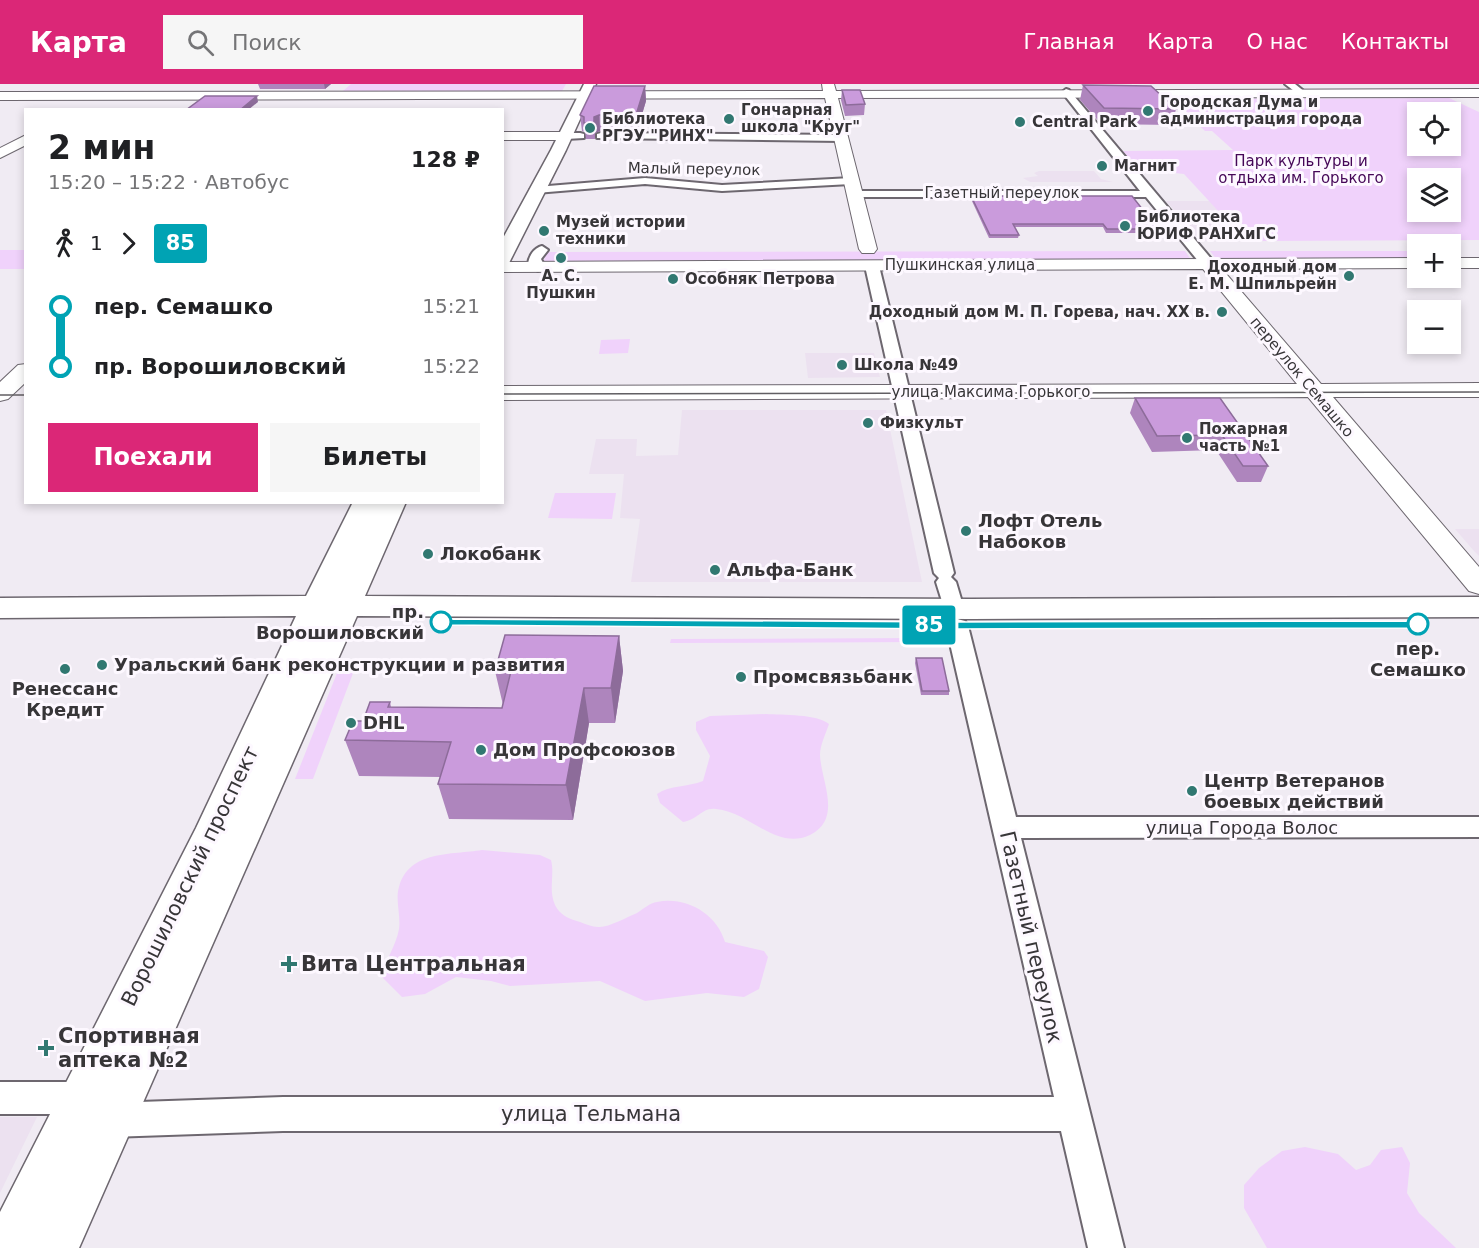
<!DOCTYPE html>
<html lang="ru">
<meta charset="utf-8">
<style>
:root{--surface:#fff;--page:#f6f6f6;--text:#202124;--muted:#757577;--accent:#db2777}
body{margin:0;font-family:"DejaVu Sans",sans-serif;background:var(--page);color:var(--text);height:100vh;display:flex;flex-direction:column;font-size:22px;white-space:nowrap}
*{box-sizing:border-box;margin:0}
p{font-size:20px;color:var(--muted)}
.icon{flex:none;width:33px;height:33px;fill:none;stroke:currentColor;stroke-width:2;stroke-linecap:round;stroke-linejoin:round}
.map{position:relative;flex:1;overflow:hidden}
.sheet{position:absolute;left:24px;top:24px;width:480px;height:396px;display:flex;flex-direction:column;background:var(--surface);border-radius:0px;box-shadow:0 3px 9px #0003}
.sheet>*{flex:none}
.badge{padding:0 12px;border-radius:4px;font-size:21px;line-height:39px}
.buttons{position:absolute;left:1407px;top:18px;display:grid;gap:12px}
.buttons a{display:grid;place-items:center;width:54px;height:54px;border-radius:0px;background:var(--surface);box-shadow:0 3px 9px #0003;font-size:30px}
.map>.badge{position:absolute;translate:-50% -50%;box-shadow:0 0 0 3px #fff}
.legs{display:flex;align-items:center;gap:9px;height:66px;padding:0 24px;font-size:20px}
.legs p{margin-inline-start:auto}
.summary{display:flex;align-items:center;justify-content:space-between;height:102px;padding:0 24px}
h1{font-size:33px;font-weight:700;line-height:45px}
.primary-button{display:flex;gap:12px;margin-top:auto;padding:12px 24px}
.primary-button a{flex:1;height:69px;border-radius:0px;background:var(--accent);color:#fff;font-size:24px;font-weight:700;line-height:69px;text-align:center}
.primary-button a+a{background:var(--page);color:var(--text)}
ul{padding:0 24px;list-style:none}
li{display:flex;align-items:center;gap:21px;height:60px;font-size:22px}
li i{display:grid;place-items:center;width:9px;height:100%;margin:0 8px;background:currentColor}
li i::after{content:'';width:15px;height:15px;margin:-8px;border:4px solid;border-radius:50%;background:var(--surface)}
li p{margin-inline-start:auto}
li:first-child i{background:linear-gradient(#0000 50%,currentColor 0)}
li:last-child i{background:linear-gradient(currentColor 50%,#0000 0)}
header{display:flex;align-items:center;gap:36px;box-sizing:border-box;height:84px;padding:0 30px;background:var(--accent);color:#fff}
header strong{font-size:28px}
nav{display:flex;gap:33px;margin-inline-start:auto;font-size:21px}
.search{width:420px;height:54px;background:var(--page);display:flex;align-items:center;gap:15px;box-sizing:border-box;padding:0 21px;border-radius:0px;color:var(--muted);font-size:22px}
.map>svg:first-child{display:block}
</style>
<header>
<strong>Карта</strong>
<div class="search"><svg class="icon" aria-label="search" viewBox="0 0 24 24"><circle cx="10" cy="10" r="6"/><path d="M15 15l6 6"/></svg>Поиск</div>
<nav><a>Главная</a><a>Карта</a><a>О нас</a><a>Контакты</a></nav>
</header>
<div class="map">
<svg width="1479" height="1164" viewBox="0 0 1479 1164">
<rect width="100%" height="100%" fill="#f0ebf3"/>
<path fill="#ece1f0" d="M 1039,87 L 1094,87 L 1101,95 L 1113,98 L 1030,98 L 1023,94 L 1038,92 L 1034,89 Z
M 1166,117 L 1210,117 L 1246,157 L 1201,157 Z
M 805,269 L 874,269 L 880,293 L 808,294 Z
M 682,326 L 886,326 L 922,498 L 631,498 L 640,435 L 620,434 L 624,390 L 589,390 L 596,355 L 637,355 L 636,372 L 678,371 Z
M 1455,445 L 1479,445 L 1479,472 L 1474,467 Z
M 0,1033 L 37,1033 L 0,1109 Z"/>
<path fill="#f0d2fb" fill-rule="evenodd" d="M 351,0 L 566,0 L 562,7 L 343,7 Z
M 1449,14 L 1479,28 L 1479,156 L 1246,157 L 1184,90 L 1166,88 L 1160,82 L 1136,82 L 1123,67 L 1233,66 L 1212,47 L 1205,47 L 1170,15 ZM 1450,28 L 1450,62 L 1418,62 L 1418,28 ZM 1450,94 L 1450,128 L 1418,128 L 1418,94 Z
M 0,166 L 25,166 L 25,185 L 0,185 Z
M 1185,167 L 1192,177 L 543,179 L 547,168 Z
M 1210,167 L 1417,167 L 1418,176 L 1217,176 Z
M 630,255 L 628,269 L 599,270 L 601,256 Z
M 555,409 L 616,409 L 612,435 L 548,434 Z
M 921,554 L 922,558 L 670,559 L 671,555 Z
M 339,584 L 355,584 L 313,695 L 295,695 Z
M 766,630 C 783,631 817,630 829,640 C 826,649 820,661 820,671 C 821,697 843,735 810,751 C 776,767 750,728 716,725 C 702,723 698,736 683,738 L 660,719 L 657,710 C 670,701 688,703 703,697 L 710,672 L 696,646 L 696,638 L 710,632 Z
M 482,766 L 540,771 L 551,776 C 555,791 548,805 555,821 C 560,831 569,835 580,838 C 586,840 592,843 598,843 C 608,844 627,833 637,829 C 643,825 650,819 657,818 C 686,812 717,830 725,858 L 764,867 L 768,873 L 759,905 L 744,913 L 707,909 L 645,917 L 600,897 L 510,902 L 491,897 L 456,893 L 425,910 L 402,913 L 382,893 C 385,876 396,862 399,845 C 401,832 395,815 399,803 C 409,766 452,771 482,766 Z
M 1305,1063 L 1338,1070 L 1356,1086 L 1370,1081 L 1381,1066 L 1402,1063 L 1410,1079 L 1407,1109 L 1419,1129 L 1456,1164 L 1267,1164 L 1244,1124 L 1244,1101 L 1259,1084 L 1282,1067 Z"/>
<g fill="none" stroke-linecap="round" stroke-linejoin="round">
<defs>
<path id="street" d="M 1285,0 L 1295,0 L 1305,8 L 1298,10 Z
M 1066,5 L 1069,6 L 1213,177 L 1215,180 L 1213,183 L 1203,183 L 1146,113 L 854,113 L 848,110 L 854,107 L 1140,107 L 1062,8 Z
M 580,49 L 584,50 L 584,54 L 566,55 L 561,52 L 566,49 Z
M 601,49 L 842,51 L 847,54 L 842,57 L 597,54 L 597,50 Z
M 645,94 L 722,101 L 851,94 L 857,97 L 851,100 L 722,107 L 645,100 L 536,109 L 530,106 L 536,103 Z
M 542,162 L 548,166 L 541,175 L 545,183 L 538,187 L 528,180 C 529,172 534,164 542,162 Z
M 872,178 L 879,182 L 954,489 L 951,493 L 956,498 L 964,525 L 960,530 L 953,532 L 946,530 L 936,498 L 939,494 L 934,489 L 865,182 Z
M 957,535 L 965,537 L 968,542 L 1016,733 L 1479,733 L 1479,753 L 1021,754 L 1124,1164 L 1088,1164 L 1061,1047 L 283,1047 L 110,1053 L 98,1048 L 93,1036 L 98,1024 L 110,1019 L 283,1013 L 1054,1013 L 946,542 L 949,537 Z
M 0,998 L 83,998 L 95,1003 L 99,1014 L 95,1025 L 83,1030 L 0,1030 Z"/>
<path id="secondary" d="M 822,0 L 834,0 L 836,7 L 1479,5 L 1479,13 L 838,14 L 877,165 L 874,169 L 862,169 L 859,165 L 825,14 L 0,16 L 0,8 L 823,7 Z
M 502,48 L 566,48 L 573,52 L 566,56 L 502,56 Z
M 26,51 L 26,61 L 0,74 L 0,64 Z
M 1418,174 L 1418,184 L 1222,185 L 1321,300 L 1479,299 L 1479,313 L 1333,313 L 1479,483 L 1479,510 L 1469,507 L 1308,313 L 502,316 L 502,302 L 1297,300 L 1203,185 L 502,188 L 502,178 Z
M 1450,174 L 1479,174 L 1479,184 L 1450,184 Z
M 26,280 L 26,298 L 8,315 L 0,317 L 0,298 L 18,281 Z"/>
<path id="primary" d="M 584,0 L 596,0 L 566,66 L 511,175 L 509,179 L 502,181 L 502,156 L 551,66 Z
M 353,418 L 406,418 L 365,512 L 971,515 L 1479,513 L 1479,533 L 971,535 L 357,532 L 79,1164 L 0,1164 L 0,1128 L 196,744 L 296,532 L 0,534 L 0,514 L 306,512 Z"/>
</defs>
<use href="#street" stroke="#6d676f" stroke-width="4"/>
<use href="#secondary" stroke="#6d676f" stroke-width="2"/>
<use href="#primary" stroke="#6d676f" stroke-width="3"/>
<use href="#street" fill="#fff" fill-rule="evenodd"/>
<use href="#secondary" fill="#fff" fill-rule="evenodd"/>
<use href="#primary" fill="#fff" fill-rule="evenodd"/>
<path stroke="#615f63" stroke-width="1.5" d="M 502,310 L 1479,308
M 0,311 L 26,311"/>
</g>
<path fill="#ae85bd" d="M 258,0 L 331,0 L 325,5 L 260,5 Z
M 1083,1 L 1176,25 L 1172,41 L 1101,40 L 1080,16 Z
M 645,2 L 646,17 L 637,47 L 600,47 L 595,49 L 595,55 L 586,55 L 585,48 L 582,47 L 580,31 Z
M 842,6 L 865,20 L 864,31 L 845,32 L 841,16 Z
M 971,112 L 1158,145 L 1157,149 L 1106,149 L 1103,143 L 1014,143 L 1019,151 L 1018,154 L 989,154 L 971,115 Z
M 1135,314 L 1220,314 L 1268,382 L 1261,398 L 1237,398 L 1216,366 L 1152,368 L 1130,329 Z
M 619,552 L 623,587 L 615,639 L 589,639 L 573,736 L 449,735 L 438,700 L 441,693 L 359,692 L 345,656 L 390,618 L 391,623 L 502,624 L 503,621 L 495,587 Z
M 916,574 L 949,607 L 949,611 L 921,611 L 915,579 Z"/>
<path fill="#8d6c9a" d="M 324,0 L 331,0 L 325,5 Z
M 645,2 L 646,17 L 637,47 L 636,31 Z
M 257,12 L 258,18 L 248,26 L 240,26 Z
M 599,31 L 600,47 L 595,49 L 595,55 L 594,33 Z
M 619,552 L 623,587 L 615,639 L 611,604 Z
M 584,604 L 589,639 L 573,736 L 566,701 Z"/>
<path fill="#ca9bdc" stroke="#8d6c9a" stroke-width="1.5" d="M 1083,1 L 1151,2 L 1176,25 L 1104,24 Z
M 594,2 L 645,2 L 636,31 L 599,31 L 594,33 L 594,39 L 584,39 L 584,33 L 580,31 Z
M 842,6 L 860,6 L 865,20 L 846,21 Z
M 205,12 L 257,12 L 240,26 L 186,26 Z
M 971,112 L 1132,112 L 1158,145 L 1107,145 L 1103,140 L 1013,140 L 1019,151 L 990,151 Z
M 1135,314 L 1220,314 L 1268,382 L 1243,382 L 1222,351 L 1157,352 Z
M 505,551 L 619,552 L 611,604 L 584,604 L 566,701 L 438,700 L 451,658 L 345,656 L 353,637 L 363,637 L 370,618 L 390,618 L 388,623 L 502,624 L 511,587 L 495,587 Z
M 916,574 L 942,574 L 949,607 L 922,607 Z"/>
<path fill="#00a3b4" stroke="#fff" stroke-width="1.5" d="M 441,535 L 957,538 L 1418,537 L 1423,540 L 1418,544 L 957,545 L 437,541 L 435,538 Z"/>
<g fill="#317871" stroke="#fdf8ff" stroke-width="2">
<circle cx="1148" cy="27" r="6"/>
<circle cx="729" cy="35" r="6"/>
<circle cx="1020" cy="38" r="6"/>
<circle cx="590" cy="44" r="6"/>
<circle cx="1102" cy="82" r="6"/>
<circle cx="1125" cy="142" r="6"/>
<circle cx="544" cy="147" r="6"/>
<circle cx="561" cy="174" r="6"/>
<circle cx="1349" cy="192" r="6"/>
<circle cx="673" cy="195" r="6"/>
<circle cx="1222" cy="228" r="6"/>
<circle cx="842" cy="281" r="6"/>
<circle cx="868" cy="339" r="6"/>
<circle cx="1187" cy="354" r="6"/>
<circle cx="966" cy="447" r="6"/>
<circle cx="428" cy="470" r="6"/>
<circle cx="715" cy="486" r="6"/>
<circle cx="102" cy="581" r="6"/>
<circle cx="65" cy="585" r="6"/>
<circle cx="741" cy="593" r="6"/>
<circle cx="351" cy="639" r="6"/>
<circle cx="481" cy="666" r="6"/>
<circle cx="1192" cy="707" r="6"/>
<path d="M286 871h6v6h6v6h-6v6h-6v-6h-6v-6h6z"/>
<path d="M43 955h6v6h6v6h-6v6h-6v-6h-6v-6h6z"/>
</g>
<g fill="#fff" stroke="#00a3b4" stroke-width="3">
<circle cx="441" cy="538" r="10"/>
<circle cx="1418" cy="540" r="10"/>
</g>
<g text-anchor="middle" stroke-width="6" stroke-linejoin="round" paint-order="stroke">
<g font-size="15" font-weight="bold" fill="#373538" stroke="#fdf8ff" text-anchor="start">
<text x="1160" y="23">Городская Дума и<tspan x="1160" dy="17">администрация города</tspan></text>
<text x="741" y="31">Гончарная<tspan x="741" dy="17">школа "Круг"</tspan></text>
<text x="602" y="40">Библиотека<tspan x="602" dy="17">РГЭУ "РИНХ"</tspan></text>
<text x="1032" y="43">Central Park</text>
<text x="1114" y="87">Магнит</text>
<text x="1137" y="138">Библиотека<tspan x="1137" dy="17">ЮРИФ РАНХиГС</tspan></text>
<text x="556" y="143">Музей истории<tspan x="556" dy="17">техники</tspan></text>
<text x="1337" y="188" text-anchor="end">Доходный дом<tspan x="1337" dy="17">Е. М. Шпильрейн</tspan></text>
<text x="561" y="197" text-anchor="middle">А. С.<tspan x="561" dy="17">Пушкин</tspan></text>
<text x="685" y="200">Особняк Петрова</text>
<text x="1210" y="233" text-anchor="end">Доходный дом М. П. Горева, нач. ХХ в.</text>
<text x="854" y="286">Школа №49</text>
<text x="880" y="344">Физкульт</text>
<text x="1199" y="350">Пожарная<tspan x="1199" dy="17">часть №1</tspan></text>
</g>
<g font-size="15" fill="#450757" stroke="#fdf8ff">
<text x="1301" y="82">Парк культуры и<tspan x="1301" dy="17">отдыха им. Горького</tspan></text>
</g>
<g font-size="15" fill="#373538" stroke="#fdf8ff">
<text transform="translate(694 85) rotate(1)" y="5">Малый переулок</text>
<text x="1002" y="114">Газетный переулок</text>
<text x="960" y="186">Пушкинская улица</text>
<text transform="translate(1302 293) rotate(50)" y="5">переулок Семашко</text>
<text x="991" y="313">улица Максима Горького</text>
</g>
<g font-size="18" font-weight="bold" fill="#373538" stroke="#fdf8ff" text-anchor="start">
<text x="978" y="443">Лофт Отель<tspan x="978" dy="21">Набоков</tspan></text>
<text x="440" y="476">Локобанк</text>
<text x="727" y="492">Альфа-Банк</text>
<text x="114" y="587">Уральский банк реконструкции и развития</text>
<text x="753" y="599">Промсвязьбанк</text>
<text x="65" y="611" text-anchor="middle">Ренессанс<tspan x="65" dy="21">Кредит</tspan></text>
<text x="363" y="645">DHL</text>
<text x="493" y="672">Дом Профсоюзов</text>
<text x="1204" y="703">Центр Ветеранов<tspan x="1204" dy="21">боевых действий</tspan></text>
</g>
<g font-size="18" font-weight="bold" fill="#373538" stroke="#fdf8ff" text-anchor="end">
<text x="424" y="534">пр.<tspan x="424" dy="21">Ворошиловский</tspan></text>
<text x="1418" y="571" text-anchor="middle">пер.<tspan x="1418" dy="21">Семашко</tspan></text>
</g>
<g font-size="18" fill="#373538" stroke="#fdf8ff">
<text x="1242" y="750">улица Города Волос</text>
</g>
<g font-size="21" fill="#373538" stroke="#fdf8ff">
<text transform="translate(190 792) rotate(-64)" y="7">Ворошиловский проспект</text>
<text transform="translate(1031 853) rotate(77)" y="7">Газетный переулок</text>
<text x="591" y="1037">улица Тельмана</text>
</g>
<g font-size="21" font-weight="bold" fill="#373538" stroke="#fdf8ff" text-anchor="start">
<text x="301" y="887">Вита Центральная</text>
<text x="58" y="959">Спортивная<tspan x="58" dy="24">аптека №2</tspan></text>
</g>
</g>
</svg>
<div class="buttons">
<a><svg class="icon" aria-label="locate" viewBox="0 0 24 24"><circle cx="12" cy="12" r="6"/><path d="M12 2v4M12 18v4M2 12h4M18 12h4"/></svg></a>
<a><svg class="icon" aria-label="layers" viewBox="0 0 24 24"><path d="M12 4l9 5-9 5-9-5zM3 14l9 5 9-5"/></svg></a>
<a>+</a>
<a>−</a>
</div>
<b class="badge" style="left:929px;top:541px;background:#00a3b4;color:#fff">85</b>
<section class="sheet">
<div class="summary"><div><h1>2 мин</h1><p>15:20 – 15:22 · Автобус</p></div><b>128 ₽</b></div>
<div class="legs"><svg class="icon" aria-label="walk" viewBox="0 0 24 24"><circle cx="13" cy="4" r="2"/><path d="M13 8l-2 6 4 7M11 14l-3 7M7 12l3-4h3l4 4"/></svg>1<svg class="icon" aria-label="forward" viewBox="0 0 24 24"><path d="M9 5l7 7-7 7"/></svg><b class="badge" style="background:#00a3b4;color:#fff">85</b></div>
<ul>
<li><i style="color:#00a3b4"></i><b>пер. Семашко</b><p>15:21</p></li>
<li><i style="color:#00a3b4"></i><b>пр. Ворошиловский</b><p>15:22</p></li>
</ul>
<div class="primary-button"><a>Поехали</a><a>Билеты</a></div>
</section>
</div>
